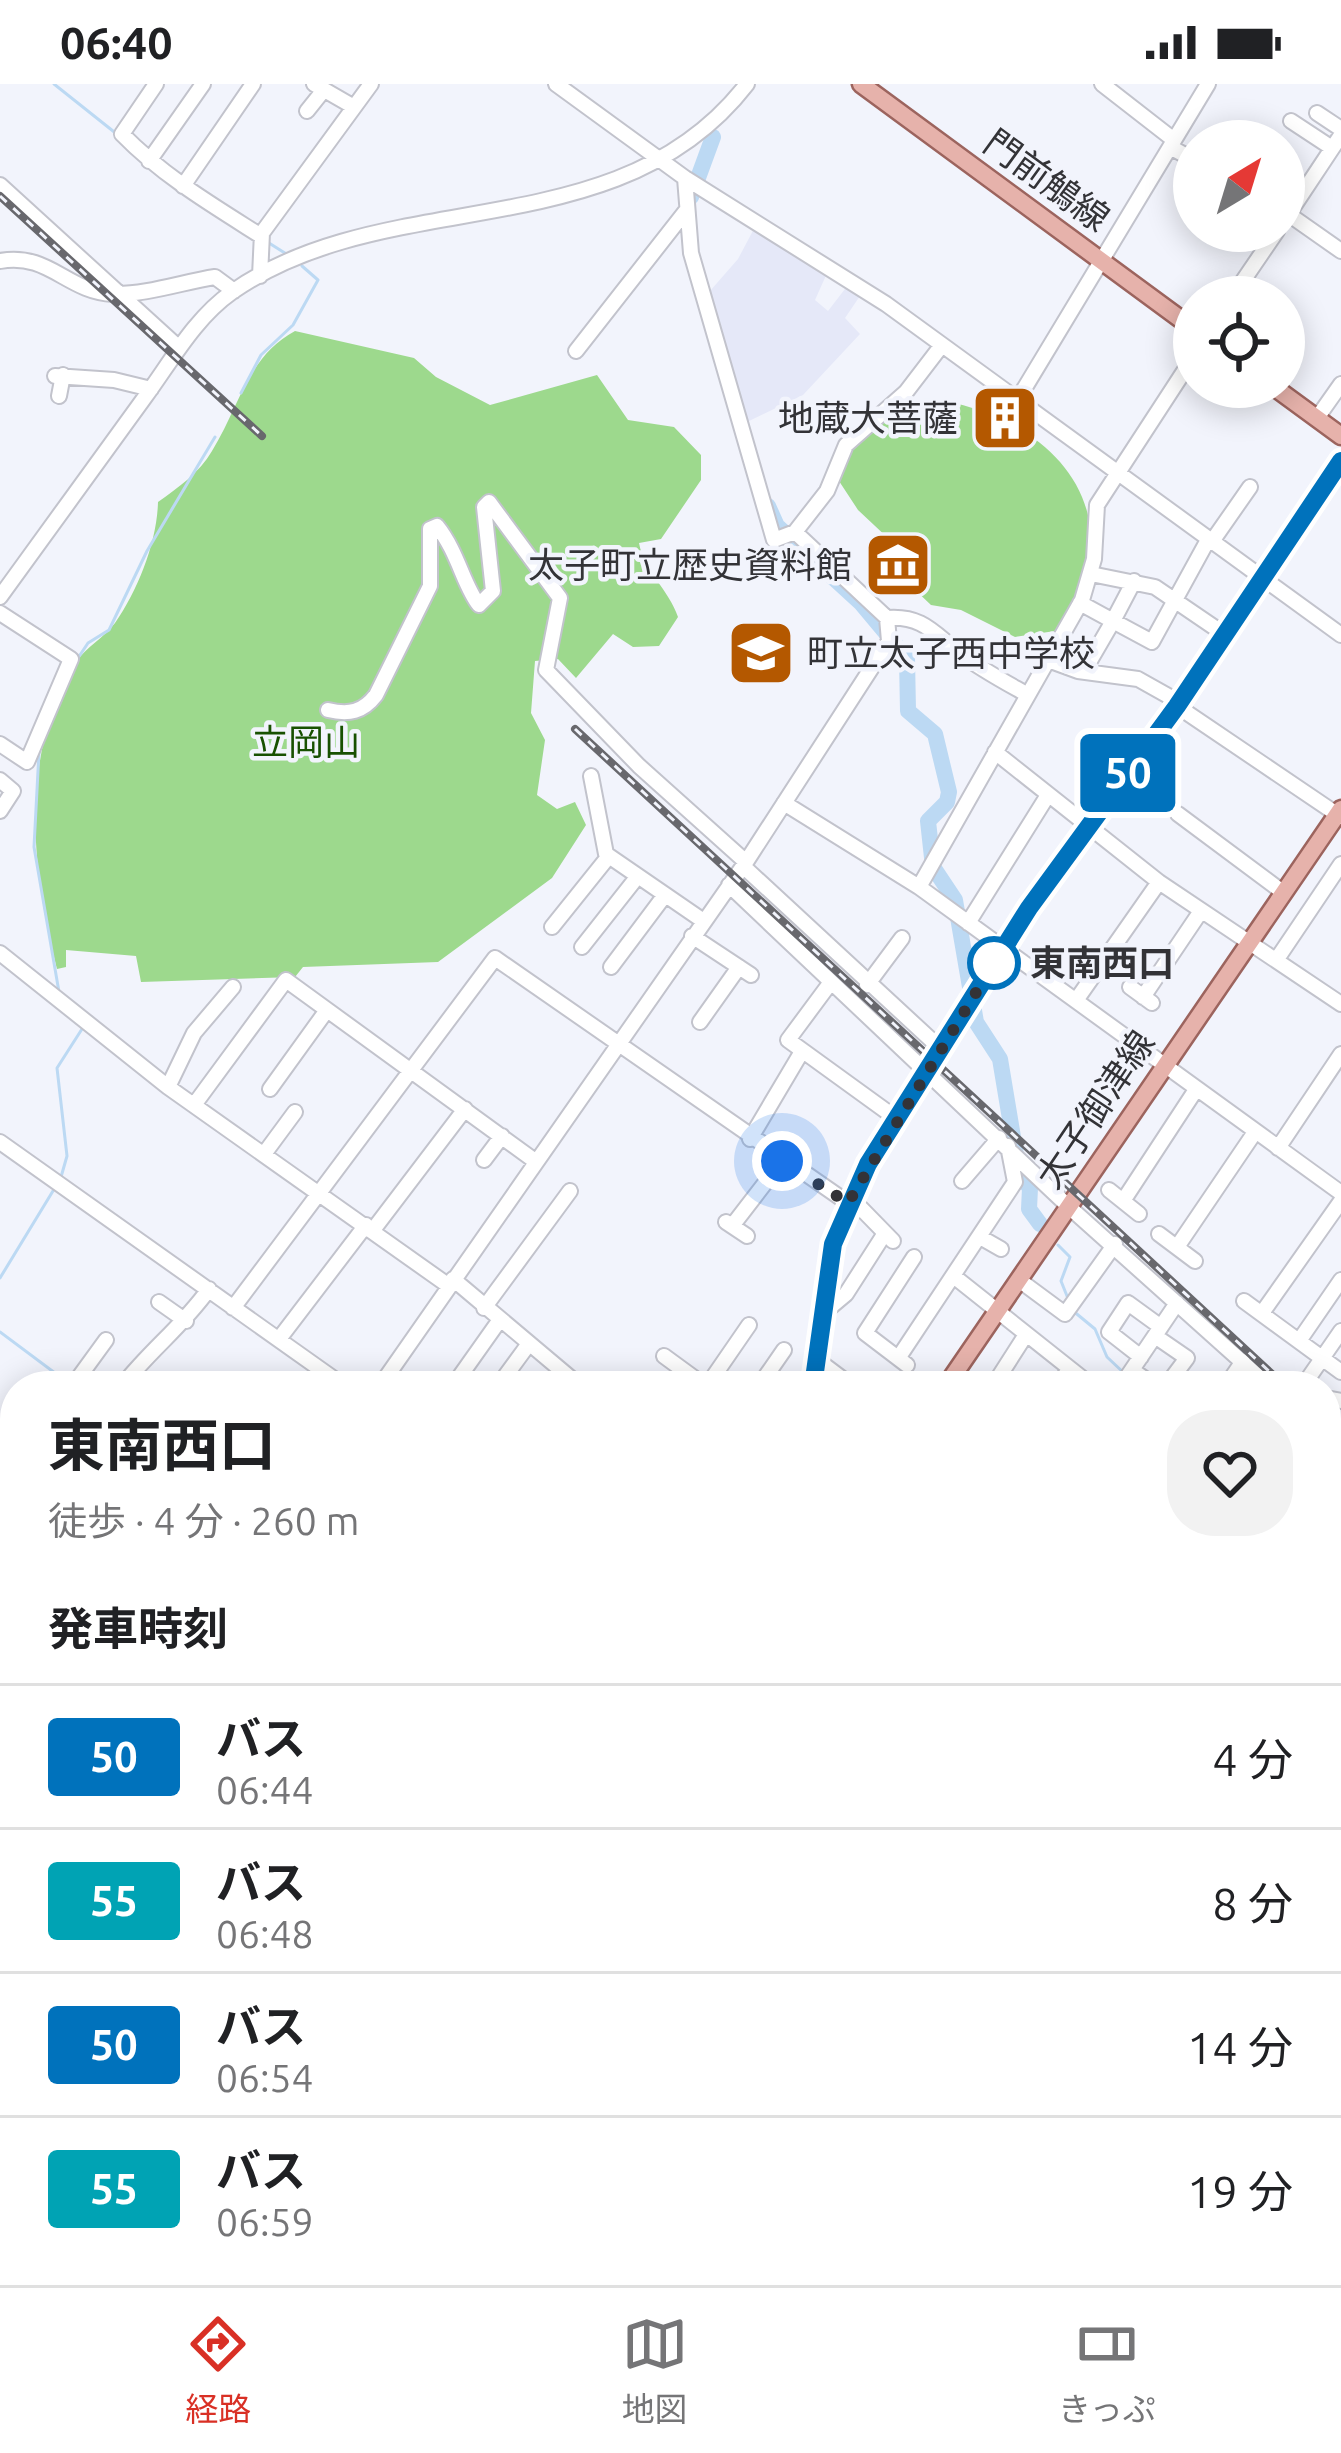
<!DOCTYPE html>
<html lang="ja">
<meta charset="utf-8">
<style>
:root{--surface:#fff;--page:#f2f2f2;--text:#202124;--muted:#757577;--line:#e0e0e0;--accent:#d93025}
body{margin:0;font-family:Ubuntu,"Noto Sans JP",sans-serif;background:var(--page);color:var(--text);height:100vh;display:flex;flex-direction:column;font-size:45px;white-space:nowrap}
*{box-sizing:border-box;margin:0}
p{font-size:39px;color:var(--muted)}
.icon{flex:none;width:66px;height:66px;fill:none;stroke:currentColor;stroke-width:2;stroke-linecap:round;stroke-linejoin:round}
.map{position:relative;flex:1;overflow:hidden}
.panel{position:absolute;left:0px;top:1287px;width:1341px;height:915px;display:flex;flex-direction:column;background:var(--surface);border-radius:48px 48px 0 0;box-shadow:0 6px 30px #0003}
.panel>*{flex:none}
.badge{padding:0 24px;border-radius:9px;font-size:42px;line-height:78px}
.needle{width:78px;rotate:38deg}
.buttons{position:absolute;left:1173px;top:36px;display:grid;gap:24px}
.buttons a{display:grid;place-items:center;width:132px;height:132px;border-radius:50%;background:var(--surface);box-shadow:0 6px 30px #0003;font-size:60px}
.you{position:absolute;width:60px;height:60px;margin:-30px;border:9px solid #fff;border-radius:50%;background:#1a73e8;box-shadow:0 0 0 18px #1a73e833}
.map>.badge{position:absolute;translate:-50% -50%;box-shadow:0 0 0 6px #fff}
h2{padding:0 48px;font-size:45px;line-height:108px}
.round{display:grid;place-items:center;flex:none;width:126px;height:126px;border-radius:48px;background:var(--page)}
.head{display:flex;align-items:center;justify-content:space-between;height:204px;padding:0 48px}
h1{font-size:57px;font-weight:700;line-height:90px}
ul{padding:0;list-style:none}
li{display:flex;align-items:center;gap:36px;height:144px;padding:0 48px;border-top:3px solid var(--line)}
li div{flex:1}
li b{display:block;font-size:45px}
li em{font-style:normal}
li .badge{min-width:132px;font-weight:700;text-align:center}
.status{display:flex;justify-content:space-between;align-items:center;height:84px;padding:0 60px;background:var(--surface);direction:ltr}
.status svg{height:33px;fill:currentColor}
.menu{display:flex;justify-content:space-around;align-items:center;height:168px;border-top:3px solid var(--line);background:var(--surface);font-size:33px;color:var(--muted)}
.menu a{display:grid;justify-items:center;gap:6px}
.menu .on{color:var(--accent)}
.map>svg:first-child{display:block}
</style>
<div class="status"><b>06:40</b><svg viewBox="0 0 49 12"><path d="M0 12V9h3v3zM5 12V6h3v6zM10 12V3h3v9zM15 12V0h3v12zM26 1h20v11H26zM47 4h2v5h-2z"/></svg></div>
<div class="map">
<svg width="1341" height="2201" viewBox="0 0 1341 2201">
<rect width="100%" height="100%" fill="#f2f4fc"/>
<path fill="#e5e8f8" d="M 756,141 L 828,187 L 815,216 L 828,227 L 848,201 L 862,209 L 845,234 L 860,250 L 803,311 L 747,338 L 710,207 L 738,175 Z"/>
<path fill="#9dd98d" d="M 295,247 L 414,274 L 436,293 L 490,321 L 597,291 L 628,336 L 674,343 L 701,371 L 701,396 L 661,455 L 639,459 C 644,487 669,506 678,533 L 659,562 L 633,563 L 613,550 L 576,594 L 558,575 L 535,577 L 531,629 L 545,656 L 537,711 L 557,725 L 575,718 L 586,741 L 552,794 L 438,878 L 303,883 L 295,893 L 141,898 L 136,872 L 66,866 L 66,883 L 57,885 C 31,784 19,671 76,578 C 86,563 104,554 115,539 C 138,506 157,458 158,418 C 179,403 199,389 212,367 C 240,322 247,273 295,247 Z
M 929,315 C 1016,324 1112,388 1087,490 C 1082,509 1064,530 1055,547 L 1015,553 L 961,526 L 931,521 L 912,503 L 907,472 L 858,426 L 839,397 C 852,348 883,330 929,315 Z"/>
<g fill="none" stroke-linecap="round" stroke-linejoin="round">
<path stroke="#bcd9f3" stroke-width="3" d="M 54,0 L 118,51
M 154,88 L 170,100
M 269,159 L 288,171
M 241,309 L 261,271 L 293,241 L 318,196 L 302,182
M 76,577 L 88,559 L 109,546 L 147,467 L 215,353
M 39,668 L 34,763 L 59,908
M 61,1093 L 67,1072 L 57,984 L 82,945
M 1058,1161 L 1070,1173 L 1061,1197 L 1069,1217
M 0,1194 L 56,1102
M 1072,1226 L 1095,1245 L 1107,1273 L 1125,1290
M 0,1248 L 71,1301
M 846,2187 L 862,2201"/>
<path stroke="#bcd9f3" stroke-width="16" d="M 691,113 L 713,53
M 768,422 L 777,442 L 861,519 L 907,574 L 908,627 L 935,650 L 949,708 L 947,718 L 928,737 L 933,783 L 955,816 L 976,938 L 1000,975 L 1019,1089 L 1030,1104 L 1029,1125 L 1040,1140"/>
<defs>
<path id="minor" d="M 156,0 L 122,50 C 163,92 212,121 261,152
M 314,0 L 354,23
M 556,0 L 685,94 L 886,220 L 1341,551
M 1102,0 L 1174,56
M 307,27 L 323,7
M 1317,29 L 1341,45
M 1291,37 L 1332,64
M 1170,63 L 1194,76
M 149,77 L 203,0
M 685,94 L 691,169 L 774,456 L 795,448 L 827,407 L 846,361 L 906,308 L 942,261
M 0,101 L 179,264
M 183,102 L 253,0
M 1284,127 L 1341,167
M 1284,137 L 1341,51
M 0,177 C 49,168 67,208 113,210 C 146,211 183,198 215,193 L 234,207
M 260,192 L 262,149 L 371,0
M 1232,213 L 1277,147
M 576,267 L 685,128
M 55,292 L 114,296 L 151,305
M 59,312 L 63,291
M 1018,315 L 1208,0
M 1317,334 L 1341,300
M 1213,456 L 1250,403
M 1091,490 L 1155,503 L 1224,550
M 0,513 C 48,446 97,380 145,313 C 172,276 195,234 232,208 C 389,98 618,167 747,0
M 1080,519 L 1113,537 L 1134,497
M 0,529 L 71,575 L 27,678 L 0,660
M 887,534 C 924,531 935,551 961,570 C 982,586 1005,598 1028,611
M 1048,576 L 1078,587 L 1138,595 L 1179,618
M 1084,587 L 1113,537 L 1152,558 L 1209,454
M 1177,622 L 1341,733
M 328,626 C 349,631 363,628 376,611 L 430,502 L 430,445 L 437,442 C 458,468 464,503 479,521 L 493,507 L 484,423 L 489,418 L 560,514 L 546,586 L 639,682 L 746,778
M 995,668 L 1159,798 L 1341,920
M 591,692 L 606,770 L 702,836
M 0,696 L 13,707 L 0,727
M 784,719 L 919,803 L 1341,1109
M 1178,730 L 1284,809
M 743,782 L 941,965
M 729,801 L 1068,1122 L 1269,1302
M 919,803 L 1082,516 L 1094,475 L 1097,421 L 1194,272
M 968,839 L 1048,711
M 552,843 L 609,772
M 692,852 L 751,891
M 582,863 L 638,792
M 0,869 L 168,1003 L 449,1202
M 1277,875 L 1341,780
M 611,883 L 665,811
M 831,898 L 788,956 L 897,1035
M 867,901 L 902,854
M 1130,903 L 1152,919
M 1143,913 L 1201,827
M 1077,915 L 1159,798
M 700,938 L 739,883
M 168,1003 L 194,949 L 233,903
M 270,1005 L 327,926
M 194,1021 L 286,896 L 535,1077
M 750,1055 L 801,969
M 0,1058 L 344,1302
M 1278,1064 L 1341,970
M 264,1070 L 295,1028
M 484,1076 L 502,1052
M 962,1097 L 999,1054
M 1109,1106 L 1139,1130
M 850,1113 L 893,1157
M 1123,1117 L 1195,1007
M 726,1138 L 747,1152
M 732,1142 L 782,1077
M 373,1146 L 465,1025
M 1159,1150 L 1195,1177
M 980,1153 L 1001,1165
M 1177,1163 L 1255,1048
M 956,1194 L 1092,1302
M 453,1195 L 580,1302
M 1019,1196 L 1065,1230 L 1115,1160
M 1244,1217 L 1341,1288
M 159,1218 L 186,1237
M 233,1224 L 495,874 L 848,1119
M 484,1224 L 570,1107
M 1262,1229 L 1341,1117
M 821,1231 L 846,1210 L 885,1149
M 1155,1252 L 1187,1274 L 1166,1302
M 279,1255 L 366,1141
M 1299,1257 L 1341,1196
M 664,1272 L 705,1302
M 899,1273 L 1015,1098 L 1008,1062
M 1141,1273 L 1109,1248 L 1128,1219 L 1161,1243
M 816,1275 L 852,1302
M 907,1281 L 865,1249 L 914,1173
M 1132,1286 L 1155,1302
M 83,1288 L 101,1302
M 716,1289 L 734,1302
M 74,1300 L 106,1256
M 122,1302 C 152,1264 181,1244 209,1205
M 380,1302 L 746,778 L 889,557 L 887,534 L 795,448
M 453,1302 L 499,1237
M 498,1302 L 528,1261
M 707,1302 L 749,1241
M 759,1302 L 784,1266
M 813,1302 L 833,1160 L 868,1080 L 1029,824 L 1177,622 L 1341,378
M 993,1302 L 1025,1252
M 1058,1302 L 1069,1285
M 1121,1302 L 1177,1219
M 1226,1302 L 1243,1277
M 1303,1302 L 1341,1247
M 1326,1314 L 1341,1317
M 1326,1354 L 1341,1369
M 0,1526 L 15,1537
M 1326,1542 L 1341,1519
M 1326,1564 L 1341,1577
M 0,1616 L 15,1627
M 1326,1658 L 1341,1669
M 0,1823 L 15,1832
M 0,1866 L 15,1843
M 1326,1880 L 1341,1852
M 0,2014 L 14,2024 L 0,2044
M 1326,2017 L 1341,2029
M 1326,2082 L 1341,2061
M 537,2187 L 555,2201
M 1304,2187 L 1322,2201
M 512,2201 L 523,2187
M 881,2201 L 887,2187
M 1246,2201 L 1258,2187"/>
<path id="major" d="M 861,0 L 1194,245
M 1274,303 L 1341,352
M 946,1302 L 1341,725
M 331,2201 L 341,2187"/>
</defs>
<use href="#minor" stroke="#c2c3cc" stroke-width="18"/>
<use href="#major" stroke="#9c645e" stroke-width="21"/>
<use href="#minor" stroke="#fff" stroke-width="14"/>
<use href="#major" stroke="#e6b2ab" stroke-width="16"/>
<defs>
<path id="rail" d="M 0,112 L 262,352
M 575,645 L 1285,1302
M 1326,1348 L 1341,1362"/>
</defs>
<use href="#rail" stroke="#68686d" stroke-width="8"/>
<use href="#rail" stroke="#f2f4fc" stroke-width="3" stroke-dasharray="9" stroke-linecap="butt"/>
</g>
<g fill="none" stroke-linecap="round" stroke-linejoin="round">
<defs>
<path id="line" d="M 813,1302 L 833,1160 L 868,1080 L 1029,824 L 1177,622 L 1341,377"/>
</defs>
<use href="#line" stroke="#fff" stroke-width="27"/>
<use href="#line" stroke="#0072bc" stroke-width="18"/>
<path stroke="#333337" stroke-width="12" stroke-dasharray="0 21.6" d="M 782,1077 L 848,1119 L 994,879"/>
</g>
<defs>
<symbol id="building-square" viewBox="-11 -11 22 22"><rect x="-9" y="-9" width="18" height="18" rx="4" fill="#b45800" stroke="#f2f4fc"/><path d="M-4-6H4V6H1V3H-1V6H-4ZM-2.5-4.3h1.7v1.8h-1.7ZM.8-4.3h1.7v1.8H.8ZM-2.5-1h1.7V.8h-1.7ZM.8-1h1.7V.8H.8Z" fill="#fff"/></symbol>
<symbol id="museum-square" viewBox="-11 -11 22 22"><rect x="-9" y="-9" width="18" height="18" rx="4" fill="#b45800" stroke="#f2f4fc"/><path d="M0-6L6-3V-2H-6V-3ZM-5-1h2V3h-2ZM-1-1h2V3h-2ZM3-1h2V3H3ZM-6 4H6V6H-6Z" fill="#fff"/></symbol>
<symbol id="school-square" viewBox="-11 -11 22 22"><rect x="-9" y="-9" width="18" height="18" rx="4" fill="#b45800" stroke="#f2f4fc"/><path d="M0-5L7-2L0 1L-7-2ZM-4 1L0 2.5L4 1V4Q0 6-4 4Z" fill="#fff"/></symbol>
</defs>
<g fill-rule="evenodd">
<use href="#building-square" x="967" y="296" width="76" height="76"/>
<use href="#museum-square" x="860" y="443" width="76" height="76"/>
<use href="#school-square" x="723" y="531" width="76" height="76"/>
</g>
<circle fill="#fff" stroke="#0072bc" stroke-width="6" cx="994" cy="879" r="24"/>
<g text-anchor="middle" stroke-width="9" stroke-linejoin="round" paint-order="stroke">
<g font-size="36" fill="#333337" stroke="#f2f4fc">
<text transform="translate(1047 96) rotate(36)" y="13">門前鵤線</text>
<text transform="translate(1095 1025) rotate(-56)" y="13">太子御津線</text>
</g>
<g font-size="36" fill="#333337" stroke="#f2f4fc" text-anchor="end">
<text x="958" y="347">地蔵大菩薩</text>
<text x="852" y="494">太子町立歴史資料館</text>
<text x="807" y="582" text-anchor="start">町立太子西中学校</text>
</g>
<g font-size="36" fill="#185101" stroke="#f2f4fc">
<text x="306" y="671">立岡山</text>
</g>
<g font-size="36" font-weight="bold" fill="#333337" stroke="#f2f4fc" text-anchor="start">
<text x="1030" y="892">東南西口</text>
</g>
</g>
</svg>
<div class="buttons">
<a><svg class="needle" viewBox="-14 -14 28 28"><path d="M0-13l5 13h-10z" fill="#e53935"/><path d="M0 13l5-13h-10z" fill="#757577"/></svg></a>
<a><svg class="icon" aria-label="locate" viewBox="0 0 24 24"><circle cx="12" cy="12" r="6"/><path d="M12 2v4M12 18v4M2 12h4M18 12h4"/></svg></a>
</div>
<div class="you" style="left:782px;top:1077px"></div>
<b class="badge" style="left:1128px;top:689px;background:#0072bc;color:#fff">50</b>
<section class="panel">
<div class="head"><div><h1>東南西口</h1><p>徒歩 · 4 分 · 260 m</p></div><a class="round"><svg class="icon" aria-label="heart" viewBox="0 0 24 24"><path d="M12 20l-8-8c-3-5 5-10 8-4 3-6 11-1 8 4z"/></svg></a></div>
<h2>発車時刻</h2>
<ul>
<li><span class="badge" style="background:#0072bc;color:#fff">50</span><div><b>バス</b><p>06:44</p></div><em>4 分</em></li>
<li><span class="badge" style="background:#00a3b4;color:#fff">55</span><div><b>バス</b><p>06:48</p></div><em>8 分</em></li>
<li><span class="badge" style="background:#0072bc;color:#fff">50</span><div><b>バス</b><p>06:54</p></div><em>14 分</em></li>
<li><span class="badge" style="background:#00a3b4;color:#fff">55</span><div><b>バス</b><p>06:59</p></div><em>19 分</em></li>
</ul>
</section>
</div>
<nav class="menu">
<a class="on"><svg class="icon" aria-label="directions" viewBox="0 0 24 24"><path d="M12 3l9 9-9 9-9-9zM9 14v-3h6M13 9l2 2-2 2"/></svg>経路</a>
<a><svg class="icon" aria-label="map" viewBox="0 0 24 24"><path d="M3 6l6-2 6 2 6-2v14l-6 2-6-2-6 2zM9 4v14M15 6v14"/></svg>地図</a>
<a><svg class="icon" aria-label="tickets" viewBox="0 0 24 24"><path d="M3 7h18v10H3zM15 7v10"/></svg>きっぷ</a>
</nav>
